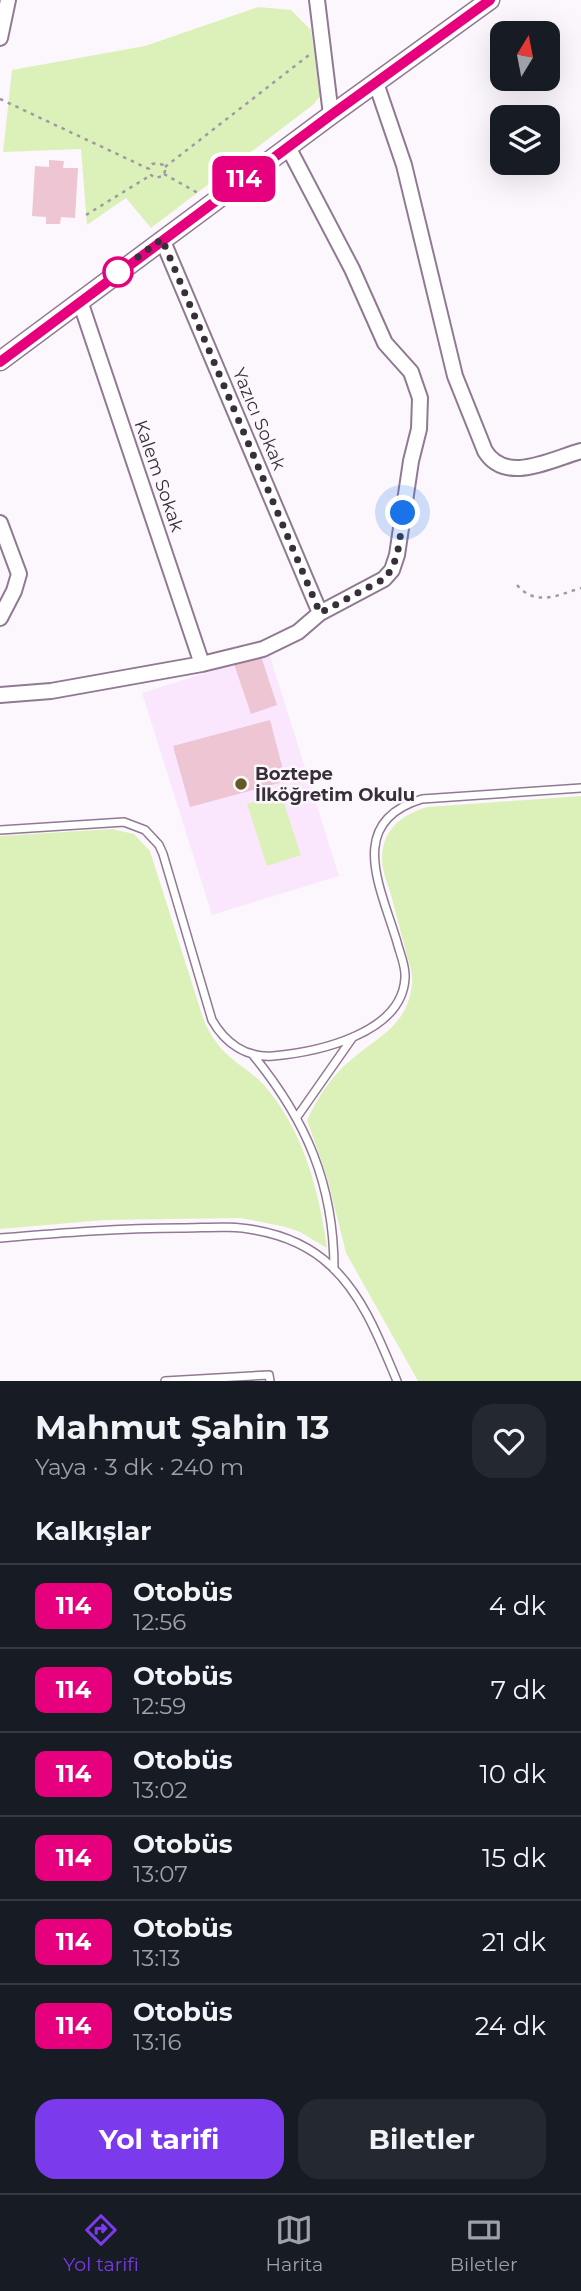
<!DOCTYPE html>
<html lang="tr">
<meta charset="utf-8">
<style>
:root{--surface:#171b24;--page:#242831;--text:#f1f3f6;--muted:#9ea1a6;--line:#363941;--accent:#7c3aed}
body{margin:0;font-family:Montserrat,sans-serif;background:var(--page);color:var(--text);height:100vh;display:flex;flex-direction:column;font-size:26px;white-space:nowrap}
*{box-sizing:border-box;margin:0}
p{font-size:23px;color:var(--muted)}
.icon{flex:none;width:38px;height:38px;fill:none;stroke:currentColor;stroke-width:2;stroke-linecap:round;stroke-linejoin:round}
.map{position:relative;height:1381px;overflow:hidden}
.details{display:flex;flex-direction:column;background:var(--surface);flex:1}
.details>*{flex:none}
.badge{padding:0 14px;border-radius:10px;font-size:24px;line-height:46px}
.needle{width:46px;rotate:10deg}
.buttons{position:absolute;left:490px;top:21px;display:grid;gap:14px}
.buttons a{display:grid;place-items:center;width:70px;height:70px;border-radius:14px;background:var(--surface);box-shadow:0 7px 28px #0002;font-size:35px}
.you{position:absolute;width:35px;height:35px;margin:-18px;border:5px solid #fff;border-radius:50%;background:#1a73e8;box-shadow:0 0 0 10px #1a73e833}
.map>.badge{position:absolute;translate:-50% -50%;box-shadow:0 0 0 4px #fff}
h2{padding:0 35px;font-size:26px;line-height:63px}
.round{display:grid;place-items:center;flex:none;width:74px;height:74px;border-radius:21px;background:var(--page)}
.summary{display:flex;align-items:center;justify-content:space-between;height:119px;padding:0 35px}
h1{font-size:33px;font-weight:700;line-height:52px}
.action{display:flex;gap:14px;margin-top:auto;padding:14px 35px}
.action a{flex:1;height:80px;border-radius:21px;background:var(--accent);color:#fff;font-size:28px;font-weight:700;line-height:80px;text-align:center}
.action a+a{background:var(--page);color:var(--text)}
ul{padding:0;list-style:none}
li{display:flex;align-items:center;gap:21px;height:84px;padding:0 35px;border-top:2px solid var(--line)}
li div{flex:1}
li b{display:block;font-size:26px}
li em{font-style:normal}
li .badge{min-width:77px;font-weight:700;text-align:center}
.tabs{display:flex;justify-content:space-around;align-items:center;height:98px;border-top:2px solid var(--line);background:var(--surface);font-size:19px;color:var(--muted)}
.tabs a{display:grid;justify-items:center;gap:4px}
.tabs .on{color:var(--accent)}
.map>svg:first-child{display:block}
</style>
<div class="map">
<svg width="581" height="1381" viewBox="0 0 581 1381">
<rect width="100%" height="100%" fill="#fcf7fd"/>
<path fill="#fae7fd" d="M 269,653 L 339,876 L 212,915 L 142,693 Z"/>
<path fill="#dcf1ba" d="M 258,7 L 291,10 L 311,30 L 320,96 L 314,104 L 151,228 L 126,198 L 87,225 L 81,149 L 3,152 L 12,70 L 145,46 Z
M 281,794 L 301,855 L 267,866 L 247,804 Z
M 581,796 L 581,1381 L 418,1381 L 346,1253 L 327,1177 L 307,1120 C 318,1097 331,1076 351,1060 C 379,1035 407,1027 412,984 C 413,973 409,963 406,952 C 401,933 396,914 391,895 C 388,884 382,871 382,859 C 382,829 402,815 427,807 Z
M 112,829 L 134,834 L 150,851 L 203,1018 C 209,1033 217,1046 230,1057 C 241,1067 253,1073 263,1084 C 303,1129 319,1190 327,1248 L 300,1232 L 286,1227 L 241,1218 L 105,1220 L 0,1229 L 0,836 Z"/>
<path fill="#edc5d3" d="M 49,160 L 64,161 L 63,168 L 78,168 L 75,218 L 61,217 L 60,224 L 46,224 L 46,217 L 32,216 L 35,166 L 49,167 Z
M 261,656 L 277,705 L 251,714 L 234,664 Z
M 270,720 L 286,781 L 190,807 L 173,746 Z"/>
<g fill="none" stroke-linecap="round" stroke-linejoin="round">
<defs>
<path id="service" d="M 0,830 L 124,822 L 145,830 L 159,845 L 163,854 L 212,1020 C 225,1043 246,1058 273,1056 C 317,1052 402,1034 405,978 C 406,966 400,954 397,942 C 381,888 345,822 422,799 L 581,788
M 253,1055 C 306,1120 334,1184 334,1269
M 297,1117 L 353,1037
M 0,1238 C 60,1233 120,1228 181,1228 C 206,1228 231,1225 255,1230 C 283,1235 311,1247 331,1266 C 364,1297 380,1341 397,1381
M 165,1381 L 269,1375 L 270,1381"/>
<path id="minor" d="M 317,0 L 331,115
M 0,38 L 8,0
M 376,83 L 404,165 L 455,376 L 485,451 C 506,485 552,459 581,451
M 162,239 L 320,613
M 80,301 L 202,664
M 0,523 L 19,574 L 14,591 L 0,618
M 0,695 L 51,691 L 202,664 L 263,649 L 298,632 L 320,613 L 384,579 L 392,570 L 397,555 L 411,461 L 419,429 L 420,398 L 411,372 L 385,343 L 352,269 L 288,147"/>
<path id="tertiary" d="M 0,361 L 331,115 L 490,0"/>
</defs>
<use href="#service" stroke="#917994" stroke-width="10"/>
<use href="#minor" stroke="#917994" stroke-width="18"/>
<use href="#tertiary" stroke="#917994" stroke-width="21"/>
<path stroke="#a199a2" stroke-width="2.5" stroke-dasharray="3.5 5" stroke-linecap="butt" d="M 0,99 L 149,169 L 151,175 L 155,178 L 163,176 L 165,171 L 163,165 L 158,163 L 152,164 L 149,169
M 165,167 L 309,55
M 164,174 L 198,193
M 86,215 L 151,175
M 517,585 C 536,607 558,595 581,588"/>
<use href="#service" stroke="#fff" stroke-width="7"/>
<use href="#minor" stroke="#fff" stroke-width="14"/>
<use href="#tertiary" stroke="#fff" stroke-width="18"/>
</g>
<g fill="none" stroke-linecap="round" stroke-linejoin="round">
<defs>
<path id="line" d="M 0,362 L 331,115 L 490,0"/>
</defs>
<use href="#line" stroke="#fff" stroke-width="16"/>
<use href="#line" stroke="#e6007e" stroke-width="10"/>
<path stroke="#392f3b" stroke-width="7" stroke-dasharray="0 12.6" d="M 118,272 L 162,239 L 320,613 L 384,579 C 400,562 400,535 403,513"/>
</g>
<circle fill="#fff" stroke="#e6007e" stroke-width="3.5" cx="118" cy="272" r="14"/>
<circle fill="#645825" stroke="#fcf7fd" stroke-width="2.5" cx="241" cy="784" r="7"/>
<g text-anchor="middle" stroke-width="5" stroke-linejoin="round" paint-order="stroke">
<g font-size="18" fill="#392f3b" stroke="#fcf7fd">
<text transform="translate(259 419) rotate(67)" y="6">Yazıcı Sokak</text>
<text transform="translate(159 476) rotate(71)" y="6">Kalem Sokak</text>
</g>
<g font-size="18" font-weight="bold" fill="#392f3b" stroke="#fcf7fd" text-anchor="start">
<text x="255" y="780">Boztepe<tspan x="255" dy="21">İlköğretim Okulu</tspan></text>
</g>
</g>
</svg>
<div class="buttons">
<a><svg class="needle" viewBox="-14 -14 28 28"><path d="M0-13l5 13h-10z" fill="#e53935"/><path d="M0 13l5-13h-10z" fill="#9ea1a6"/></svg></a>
<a><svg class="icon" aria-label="layers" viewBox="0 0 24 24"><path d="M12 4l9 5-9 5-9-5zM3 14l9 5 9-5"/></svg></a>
</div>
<div class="you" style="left:403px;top:513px"></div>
<b class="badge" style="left:244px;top:179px;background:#e6007e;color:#fff">114</b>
</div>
<section class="details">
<div class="summary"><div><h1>Mahmut Şahin 13</h1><p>Yaya · 3 dk · 240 m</p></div><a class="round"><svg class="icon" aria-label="heart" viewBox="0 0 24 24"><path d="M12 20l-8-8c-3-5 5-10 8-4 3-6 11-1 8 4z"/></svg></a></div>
<h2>Kalkışlar</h2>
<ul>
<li><span class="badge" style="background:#e6007e;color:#fff">114</span><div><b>Otobüs</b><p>12:56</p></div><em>4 dk</em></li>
<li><span class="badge" style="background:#e6007e;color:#fff">114</span><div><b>Otobüs</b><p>12:59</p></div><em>7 dk</em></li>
<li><span class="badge" style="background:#e6007e;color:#fff">114</span><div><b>Otobüs</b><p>13:02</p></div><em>10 dk</em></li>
<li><span class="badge" style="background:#e6007e;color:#fff">114</span><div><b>Otobüs</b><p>13:07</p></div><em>15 dk</em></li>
<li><span class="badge" style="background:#e6007e;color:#fff">114</span><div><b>Otobüs</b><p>13:13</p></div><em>21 dk</em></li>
<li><span class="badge" style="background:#e6007e;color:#fff">114</span><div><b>Otobüs</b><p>13:16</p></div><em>24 dk</em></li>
</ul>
<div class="action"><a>Yol tarifi</a><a>Biletler</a></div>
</section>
<nav class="tabs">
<a class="on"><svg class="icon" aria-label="directions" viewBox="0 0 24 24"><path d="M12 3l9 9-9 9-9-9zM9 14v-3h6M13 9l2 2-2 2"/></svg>Yol tarifi</a>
<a><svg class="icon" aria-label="map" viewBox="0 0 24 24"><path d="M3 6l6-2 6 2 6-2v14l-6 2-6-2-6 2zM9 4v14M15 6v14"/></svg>Harita</a>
<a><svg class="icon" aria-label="tickets" viewBox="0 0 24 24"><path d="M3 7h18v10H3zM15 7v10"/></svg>Biletler</a>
</nav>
